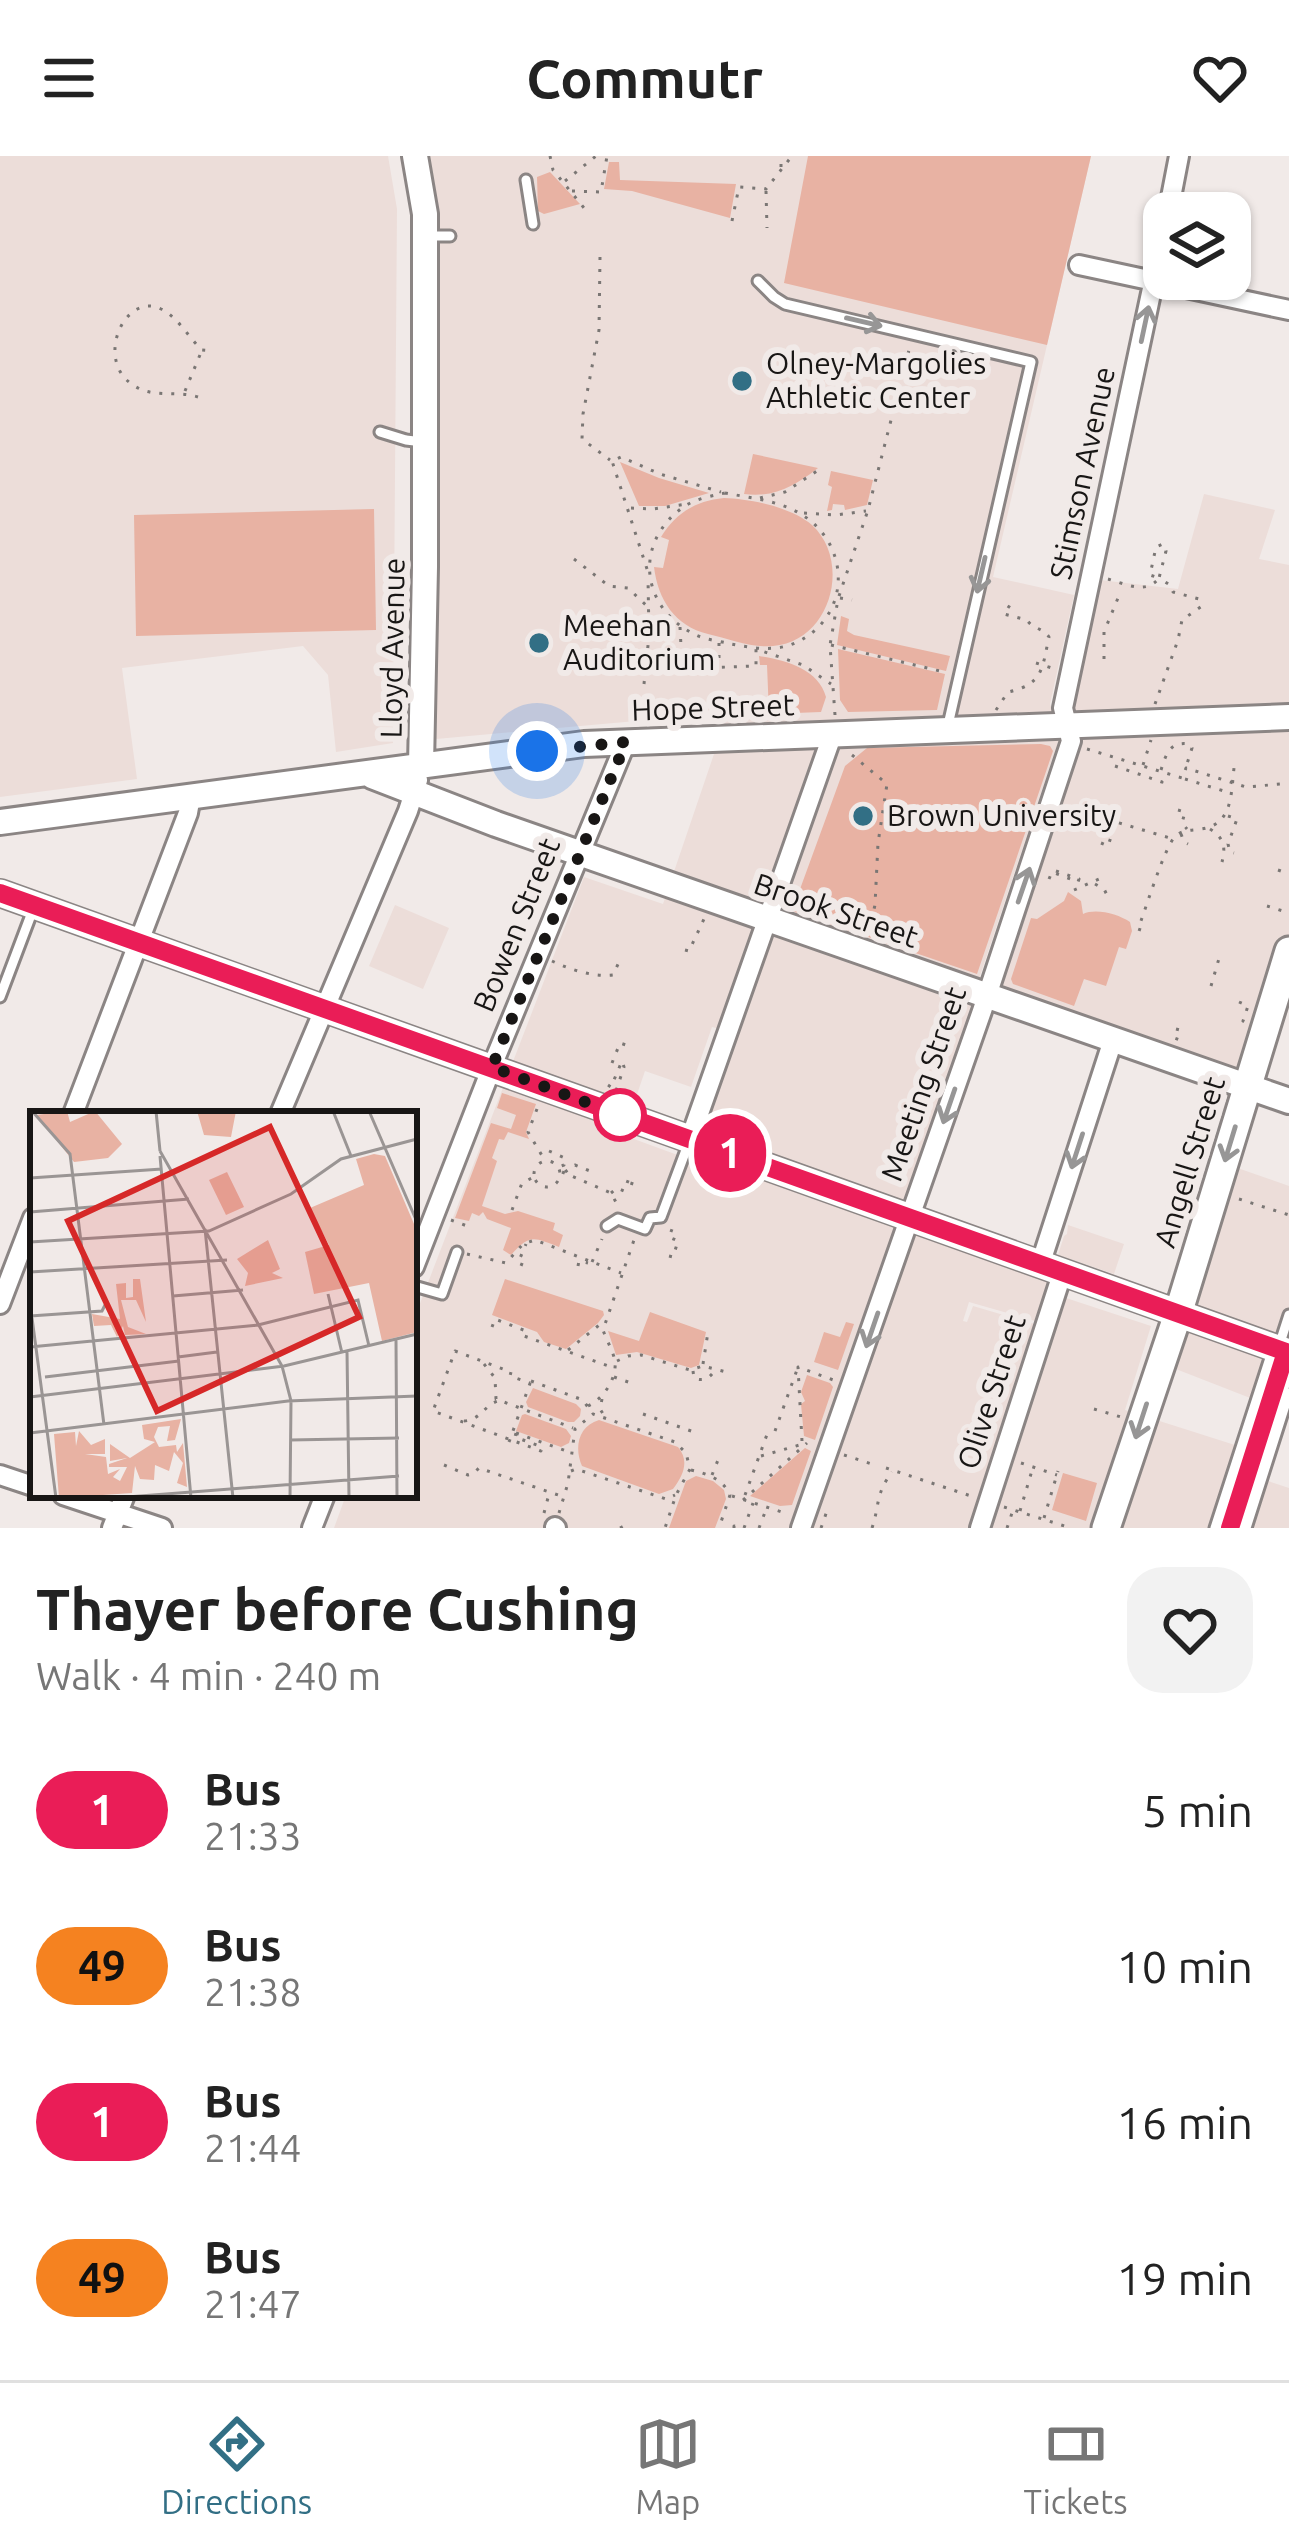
<!DOCTYPE html>
<meta charset="utf-8">
<style>
:root{--surface:#fff;--page:#f2f2f2;--text:#222;--muted:#767676;--line:#e0e0e0;--accent:#326f85}
body{margin:0;font-family:Ubuntu,sans-serif;background:var(--page);color:var(--text);height:100vh;display:flex;flex-direction:column;font-size:45px;white-space:nowrap}
*{box-sizing:border-box;margin:0}
p{font-size:39px;color:var(--muted)}
.icon{flex:none;width:66px;height:66px;fill:none;stroke:currentColor;stroke-width:2;stroke-linecap:round;stroke-linejoin:round}
.map{position:relative;height:1372px;overflow:hidden}
.drawer{display:flex;flex-direction:column;background:var(--surface);flex:1}
.drawer>*{flex:none}
.badge{padding:0 24px;border-radius:39px;font-size:42px;line-height:78px}
.fabs{position:absolute;left:1143px;top:36px;display:grid;gap:24px}
.fabs a{display:grid;place-items:center;width:108px;height:108px;border-radius:24px;background:var(--surface);box-shadow:0 3px 9px #0004;font-size:60px}
.you{position:absolute;width:60px;height:60px;margin:-30px;border:9px solid #fff;border-radius:50%;background:#1a73e8;box-shadow:0 0 0 18px #1a73e833}
.map>.badge{position:absolute;translate:-50% -50%;box-shadow:0 0 0 6px #fff}
.round{display:grid;place-items:center;flex:none;width:126px;height:126px;border-radius:36px;background:var(--page)}
.headline{display:flex;align-items:center;justify-content:space-between;height:204px;padding:0 36px}
h1{font-size:57px;font-weight:600;line-height:90px}
ul{padding:0;list-style:none}
li{display:flex;align-items:center;gap:36px;height:156px;padding:0 36px}
li div{flex:1}
li b{display:block;font-size:45px}
li em{font-style:normal}
li .badge{min-width:132px;font-weight:700;text-align:center}
header{display:flex;justify-content:space-between;align-items:center;height:156px;padding:0 36px;background:var(--surface);font-size:54px;font-weight:600}
.menu{display:flex;justify-content:space-around;align-items:center;height:168px;border-top:3px solid var(--line);background:var(--surface);font-size:33px;color:var(--muted)}
.menu a{display:grid;justify-items:center;gap:6px}
.menu .active{color:var(--accent)}
.map>svg:first-child{display:block}
</style>
<header><svg class="icon" aria-label="menu" viewBox="0 0 24 24"><path d="M4 6h16M4 12h16M4 18h16"/></svg>Commutr<svg class="icon" aria-label="heart" viewBox="0 0 24 24"><path d="M12 20l-8-8c-3-5 5-10 8-4 3-6 11-1 8 4z"/></svg></header>
<div class="map">
<svg width="1289" height="1372" viewBox="0 0 1289 1372">
<rect width="100%" height="100%" fill="#f1eae8"/>
<path fill="#ecddd9" fill-rule="evenodd" d="M 0,0 L 388,0 L 397,53 L 393,587 L 336,596 L 328,519 L 303,490 L 122,512 L 137,623 L 0,641 Z
M 428,0 L 1091,0 L 993,421 L 1074,439 L 1050,548 L 1060,580 L 980,820 L 910,1059 L 1067,1117 L 1049,1169 L 969,1146 L 963,1165 L 967,1166 L 973,1150 L 1055,1174 L 1066,1142 L 1151,1170 L 1125,1254 L 1238,1290 L 1212,1372 L 334,1372 L 346,1339 L 414,1339 L 414,1163 L 584,721 L 663,748 L 714,598 L 714,558 L 436,583 L 439,403 L 437,51 ZM 712,871 L 733,876 L 683,1001 L 623,979 L 645,915 L 691,931 Z
M 1204,338 L 1275,354 L 1259,403 L 1289,409 L 1289,795 L 1247,932 L 987,840 L 1067,570 L 1091,423 L 1178,433 Z
M 395,749 L 449,772 L 423,833 L 369,810 Z
M 1226,1008 L 1289,1030 L 1289,1257 L 1163,1208 Z
M 1068,1069 L 1124,1088 L 1114,1118 L 1058,1099 L 1064,1080 L 1067,1078 Z
M 1265,1324 L 1289,1332 L 1289,1372 L 1250,1372 Z"/>
<path fill="#e8b2a3" d="M 808,0 L 1091,0 L 1047,189 L 784,127 Z
M 609,6 L 619,6 L 620,24 L 736,28 L 730,62 L 632,35 L 604,33 Z
M 550,16 L 580,48 L 544,58 L 538,55 L 537,21 Z
M 753,298 L 818,312 C 795,330 774,342 744,338 Z
M 620,306 L 659,322 L 709,337 L 665,350 L 639,350 Z
M 831,315 L 873,324 L 867,349 L 845,354 L 844,349 L 833,348 L 832,354 L 827,355 L 832,331 L 828,329 Z
M 724,342 C 751,343 791,351 812,369 C 852,406 831,485 773,490 C 752,492 729,483 708,478 C 675,470 658,444 654,411 L 663,412 L 669,384 L 661,381 C 676,357 695,345 724,342 Z
M 374,353 L 376,474 L 136,480 L 134,359 Z
M 841,460 L 849,463 L 847,475 L 854,479 L 950,500 L 946,515 L 837,489 Z
M 838,493 L 945,518 L 937,554 L 848,556 L 840,544 Z
M 759,500 C 785,504 819,513 826,541 L 821,556 L 769,558 L 767,509 L 760,509 Z
M 1041,588 L 1050,590 L 1053,595 L 977,818 L 792,755 L 845,610 L 867,592 Z
M 1068,736 L 1081,745 L 1083,758 C 1096,752 1118,758 1130,766 L 1132,775 L 1126,793 L 1119,791 L 1106,830 L 1084,823 L 1074,850 L 1013,828 L 1011,823 L 1031,762 L 1037,763 L 1064,745 Z
M 502,937 L 536,948 L 526,976 L 529,983 L 508,976 L 504,984 L 499,983 L 492,1002 L 497,1005 L 482,1050 L 505,1058 L 518,1055 L 555,1067 L 553,1074 L 563,1079 L 559,1091 C 533,1081 530,1078 511,1099 L 503,1094 L 511,1072 L 487,1063 L 483,1056 L 479,1060 L 472,1057 L 469,1065 L 455,1062 L 491,967 L 511,973 L 516,959 L 497,952 Z
M 505,1123 L 603,1155 L 604,1159 L 598,1167 L 566,1193 L 544,1186 L 537,1176 L 492,1159 Z
M 650,1156 L 706,1176 L 699,1209 L 691,1212 L 637,1196 L 616,1199 L 608,1175 L 639,1185 Z
M 846,1166 L 854,1168 L 838,1214 L 814,1206 L 824,1176 L 840,1181 Z
M 807,1219 L 830,1227 L 833,1231 L 815,1284 L 804,1280 L 801,1248 L 805,1245 L 801,1236 Z
M 533,1232 L 576,1248 L 581,1253 L 580,1260 L 574,1266 L 568,1266 L 528,1251 L 526,1246 Z
M 525,1258 L 566,1273 L 571,1280 L 569,1287 L 561,1291 L 516,1275 L 522,1259 Z
M 599,1264 L 678,1291 C 690,1305 683,1320 673,1333 L 659,1338 L 582,1310 C 574,1292 578,1270 599,1264 Z
M 805,1292 L 811,1295 L 792,1349 L 780,1350 L 750,1340 Z
M 1063,1317 L 1097,1327 L 1086,1365 L 1052,1354 Z
M 696,1320 L 713,1325 L 724,1334 L 726,1343 L 715,1372 L 669,1372 L 686,1325 Z"/>
<g fill="none" stroke-linecap="round" stroke-linejoin="round">
<defs>
<path id="service" d="M 526,24 L 533,68
M 425,80 L 450,80
M 758,125 L 774,141 L 785,148 L 1031,206 L 948,569
M 380,276 L 406,284 L 423,286
M 0,841 L 34,751
M 607,1070 L 618,1063 L 645,1073 L 650,1062 L 661,1061 L 689,986
M 414,1130 L 442,1138 L 457,1096
M 1278,1193 L 1289,1159
M 1215,1372 L 1272,1196
M 1230,1372 L 1285,1200
M 1246,1372 L 1289,1237"/>
<path id="minor" d="M 1168,57 L 1179,0
M 1079,109 L 1289,154
M 73,958 L 188,657 L 191,640
M 280,958 L 408,655 L 418,624
M 690,983 L 833,577
M 1040,1109 L 1113,884
M 414,1111 L 497,898 L 626,586
M 0,1148 L 33,1062
M 0,1319 L 33,1330
M 63,1339 L 162,1372
M 555,1371 L 556,1372
M 112,1372 L 125,1339
M 312,1372 L 325,1339
M 801,1372 L 982,855 L 1071,585 L 1063,552 L 1164,76
M 980,1372 L 1062,1118"/>
<path id="tertiary" d="M 415,0 L 425,58 L 425,411 L 421,610
M 372,620 L 496,668 L 1289,945
M 0,666 L 584,588 L 1289,561
M 0,737 L 1289,1197"/>
<path id="secondary" d="M 1106,1372 L 1178,1158 L 1289,795"/>
</defs>
<use href="#service" stroke="#8b8584" stroke-width="15"/>
<use href="#minor" stroke="#8b8584" stroke-width="24"/>
<use href="#tertiary" stroke="#8b8584" stroke-width="30"/>
<use href="#secondary" stroke="#8b8584" stroke-width="33"/>
<path stroke="#7a7674" stroke-width="3" stroke-dasharray="3 9" stroke-linecap="butt" d="M 550,0 L 553,14 L 589,58
M 781,11 L 781,0
M 565,25 L 596,0
M 572,35 L 601,36 L 607,0
M 766,35 L 767,72
M 732,65 L 739,31 L 766,33 L 792,0
M 600,101 L 599,174 L 583,258 L 582,283 L 610,304
M 185,235 L 202,194
M 198,241 C 176,234 153,243 133,229 C 94,204 125,135 161,153 C 177,160 189,182 202,194 L 214,195
M 725,337 C 751,342 782,345 804,360 C 853,393 849,463 795,487 C 775,496 752,492 731,488 C 720,485 706,484 696,479 C 641,453 633,388 682,352 C 694,343 711,340 725,337 Z
M 760,342 L 785,336 L 820,313
M 631,352 L 653,353 L 687,348
M 804,357 L 836,359 L 866,355
M 574,403 L 609,430 L 628,432 L 648,451
M 647,413 L 612,305 L 621,301 L 660,318 L 721,336
M 1108,423 C 1126,428 1146,439 1159,422 L 1150,419 L 1156,391 L 1163,388 L 1166,395 L 1159,422 L 1170,429 L 1173,436 L 1203,444
M 839,440 L 868,354 L 910,190
M 840,442 L 852,444
M 680,471 L 682,510
M 719,487 L 719,511
M 831,489 L 944,516
M 1104,503 L 1104,476 L 1118,442
M 1036,507 L 1052,512
M 650,511 L 673,513 L 756,510 L 756,493 L 803,509 L 831,528
M 644,528 L 649,480 L 648,422
M 1155,548 L 1178,484 L 1182,464 L 1202,450
M 996,554 L 1008,536 C 1044,528 1042,512 1049,481 C 1043,472 1033,473 1027,464 L 1004,458 L 1012,446
M 835,559 L 830,489 L 837,449
M 1087,593 L 1182,622 L 1186,612 L 1246,631 L 1281,628
M 852,599 L 887,628 L 878,687 L 875,749 L 869,775
M 1143,609 L 1151,584
M 1115,610 L 1162,626 L 1161,629
M 1161,614 C 1166,598 1170,585 1189,588 L 1192,592 L 1186,611
M 1185,623 L 1227,636
M 1178,654 L 1185,656 L 1182,667 L 1187,673
M 1228,660 L 1237,663 L 1228,688 L 1230,696 L 1234,697
M 1210,673 C 1224,682 1226,691 1222,706
M 1181,678 L 1184,686 L 1188,688
M 1101,687 L 1108,690 L 1116,666 L 1170,682
M 1278,714 L 1289,718
M 1049,723 L 1052,716 L 1078,726 L 1079,723 L 1053,714 L 1052,716
M 1095,728 L 1104,733 L 1107,739
M 1074,734 L 1099,723
M 1267,750 L 1286,756
M 1141,774 L 1138,773 C 1145,755 1164,693 1174,682 C 1181,673 1191,675 1201,673 C 1233,669 1231,637 1234,612
M 685,794 L 689,795 L 704,763
M 552,805 C 571,814 593,821 613,819 L 619,806
M 1211,830 L 1220,799
M 1239,846 L 1248,850 L 1243,865 L 1246,866
M 1176,873 L 1180,874 L 1176,885
M 612,907 L 620,887 L 629,890
M 608,929 L 611,931 L 622,905 L 624,911 L 616,935
M 537,953 L 528,976 L 544,1003
M 549,995 L 565,1002 L 564,1009 L 559,1011
M534 1018a13 13 0 1 1 26 0a13 13 0 1 1-26 0Z
M 562,1016 L 611,1037 L 618,1050
M 565,1016 L 575,1009 L 595,1017
M 611,1037 L 617,1032 L 624,1035 L 629,1022 L 633,1024 L 631,1030
M 1239,1043 L 1289,1059
M 512,1054 L 522,1027 L 532,1022
M 451,1064 L 467,1070
M 467,1098 L 506,1107 L 523,1088 L 535,1084 L 621,1117
M 669,1100 L 673,1101 L 678,1085 L 669,1081 L 674,1068
M 592,1106 L 602,1083
M 523,1109 L 518,1107 L 526,1088
M 578,1110 L 579,1105 L 588,1107
M 492,1171 L 495,1163 L 526,1175 L 524,1180 L 614,1212
M 568,1194 L 603,1166
M 617,1205 L 628,1200 L 641,1199 L 690,1214 L 703,1210 L 730,1217
M 484,1208 L 495,1222 L 496,1243 L 573,1272
M 703,1208 L 708,1176
M 693,1215 L 694,1222 C 704,1226 710,1222 715,1214
M 614,1221 L 631,1227
M 531,1225 L 583,1244 L 592,1257
M 602,1243 L 600,1253 L 605,1261
M 588,1250 C 603,1243 617,1223 615,1205 C 613,1195 606,1183 603,1174 L 634,1084
M 1094,1253 L 1121,1261
M 643,1258 L 694,1276
M 464,1265 C 481,1264 484,1249 498,1245
M 775,1275 L 798,1211 L 795,1210
M 516,1277 L 515,1281 L 542,1291 L 541,1295 L 433,1255 L 455,1195 L 511,1216 L 510,1220 L 530,1227
M 516,1277 L 569,1296
M 802,1285 L 798,1211 L 836,1225
M 509,1286 L 533,1219
M 844,1299 L 878,1310
M 761,1300 L 803,1288
M 1021,1307 L 1057,1319
M 444,1309 L 468,1319 L 473,1318 L 479,1312 L 564,1341
M 886,1312 L 971,1340
M 691,1314 C 708,1318 723,1323 730,1339 L 719,1372
M 571,1315 L 576,1313 L 666,1343 L 675,1339
M 712,1319 L 718,1304
M 745,1339 L 769,1273
M 732,1340 L 785,1357
M 743,1344 L 807,1287
M 1004,1351 L 1071,1372
M 1020,1355 L 1033,1311
M 544,1357 L 549,1338
M 559,1357 L 568,1327 L 575,1273 L 593,1258 L 675,1286 L 686,1297 L 690,1313 L 676,1339 L 665,1372
M 1044,1362 L 1058,1315
M 620,1372 L 624,1370
M 734,1372 L 734,1370 L 741,1372
M 744,1372 L 753,1347
M 759,1372 L 767,1351
M 821,1372 L 828,1352
M 872,1372 C 880,1348 875,1339 892,1316
M 1007,1372 L 1012,1357"/>
<use href="#service" stroke="#fff" stroke-width="9"/>
<use href="#minor" stroke="#fff" stroke-width="18"/>
<use href="#tertiary" stroke="#fff" stroke-width="24"/>
<use href="#secondary" stroke="#fff" stroke-width="27"/>
</g>
<defs><path id="oneway-shaft" d="M-6 0H5M1.5-3L5.5 0L1.5 3" fill="none" stroke-width="1.6" stroke-linecap="round" stroke-linejoin="round" transform="scale(3)"/></defs>
<g stroke="#979696">
<use href="#oneway-shaft" transform="translate(864 166) rotate(13)"/>
<use href="#oneway-shaft" transform="translate(1145 168) rotate(-78)"/>
<use href="#oneway-shaft" transform="translate(981 419) rotate(103)"/>
<use href="#oneway-shaft" transform="translate(1024 729) rotate(-71)"/>
<use href="#oneway-shaft" transform="translate(949 950) rotate(109)"/>
<use href="#oneway-shaft" transform="translate(1230 988) rotate(107)"/>
<use href="#oneway-shaft" transform="translate(1077 995) rotate(108)"/>
<use href="#oneway-shaft" transform="translate(872 1174) rotate(109)"/>
<use href="#oneway-shaft" transform="translate(1141 1265) rotate(108)"/>
</g>
<g fill="none" stroke-linecap="round" stroke-linejoin="round">
<defs>
<path id="line" d="M 0,737 L 1286,1196 L 1230,1372"/>
</defs>
<use href="#line" stroke="#fff" stroke-width="27"/>
<use href="#line" stroke="#ea1d57" stroke-width="18"/>
<path stroke="#181615" stroke-width="12" stroke-dasharray="0 21.6" d="M 537,595 L 626,586 L 492,911 L 620,959"/>
</g>
<g fill="#326f85" stroke="#f1eae8" stroke-width="4.5">
<circle cx="742" cy="225" r="12"/>
<circle cx="539" cy="487" r="12"/>
<circle cx="863" cy="660" r="12"/>
</g>
<circle fill="#fff" stroke="#ea1d57" stroke-width="6" cx="620" cy="959" r="24"/>
<g text-anchor="middle" stroke-width="12" stroke-linejoin="round" paint-order="stroke">
<g font-size="30" fill="#181615" stroke="#f1eae8" text-anchor="start">
<text x="766" y="218">Olney-Margolies<tspan x="766" dy="34">Athletic Center</tspan></text>
<text x="563" y="480">Meehan<tspan x="563" dy="34">Auditorium</tspan></text>
<text x="887" y="670">Brown University</text>
</g>
<g font-size="30" fill="#181615" stroke="#f1eae8">
<text transform="translate(1083 317) rotate(-78)" y="10">Stimson Avenue</text>
<text transform="translate(393 492) rotate(-89)" y="10">Lloyd Avenue</text>
<text transform="translate(713 552) rotate(-2)" y="10">Hope Street</text>
<text transform="translate(836 755) rotate(19)" y="10">Brook Street</text>
<text transform="translate(517 769) rotate(-68)" y="10">Bowen Street</text>
<text transform="translate(924 928) rotate(-71)" y="10">Meeting Street</text>
<text transform="translate(1190 1006) rotate(-73)" y="10">Angell Street</text>
<text transform="translate(992 1236) rotate(-72)" y="10">Olive Street</text>
</g>
</g>
<g transform="translate(30 955)">
<rect width="387" height="387" fill="#f1eae8"/>
<path d="M 37,0 L 40,11 L 65,0 L 92,33 L 78,47 L 44,51 L 6,4 ZM 167,0 L 206,0 L 201,26 L 174,24 ZM 344,43 L 355,45 L 387,120 L 387,221 L 352,230 L 339,172 L 284,183 L 275,141 L 299,134 L 280,97 L 334,74 L 326,48 ZM 197,61 L 214,96 L 196,104 L 179,69 ZM 238,129 L 250,158 L 242,162 L 253,167 L 215,175 L 218,162 L 207,148 ZM 103,168 L 110,168 L 116,211 L 106,189 L 91,189 L 98,216 L 116,223 L 95,224 L 93,215 L 87,226 L 81,214 L 64,215 L 62,203 L 90,208 L 86,173 L 96,172 L 96,187 L 103,186 ZM 151,308 L 145,329 L 137,330 L 140,315 L 128,316 L 124,326 L 129,336 L 146,334 L 147,341 L 153,332 L 157,376 L 147,372 L 153,352 L 144,341 L 139,360 L 125,354 L 124,369 L 110,368 L 105,355 L 102,382 L 29,387 L 24,323 L 45,321 L 46,335 L 49,320 L 61,334 L 75,328 L 75,343 L 55,343 L 76,346 L 78,363 L 90,358 L 83,366 L 90,370 L 97,356 L 79,356 L 79,353 L 97,347 L 80,350 L 80,333 L 100,347 L 125,331 L 114,328 L 112,314 Z" fill="#e8b2a3"/>
<path fill="none" stroke="#9a9594" stroke-width="3" d="M 2,0 L 40,43 L 74,314M 126,0 L 130,40M 303,0 L 321,45M 339,0 L 387,111M 130,40 L 252,255 L 261,290 L 260,387M 130,45 L 161,387M 0,67 L 132,58M 0,101 L 159,88M 175,118 L 203,387M 0,131 L 179,120 L 261,83 L 311,48 L 387,28M 0,161 L 197,149M 298,183 L 312,242M 143,185 L 213,179M 0,192 L 26,387M 0,205 L 72,200 L 76,192M 366,229 L 367,387M 0,236 L 228,214 L 328,189 L 339,235M 317,240 L 319,387M 148,246 L 187,241M 15,266 L 149,250M 0,286 L 254,255 L 387,223M 0,322 L 258,290 L 387,285M 260,329 L 369,327M 84,387 L 369,365"/>
<path fill="#d62828" fill-opacity="0.15" stroke="#d62828" stroke-width="6" d="M 240,16 L 329,206 L 127,300 L 38,110 Z"/>
<rect width="387" height="387" fill="none" stroke="#181615" stroke-width="6"/>
</g>
</svg>
<div class="fabs">
<a><svg class="icon" aria-label="layers" viewBox="0 0 24 24"><path d="M12 4l9 5-9 5-9-5zM3 14l9 5 9-5"/></svg></a>
</div>
<div class="you" style="left:537px;top:595px"></div>
<b class="badge" style="left:730px;top:997px;background:#ea1d57;color:#fff">1</b>
</div>
<section class="drawer">
<div class="headline"><div><h1>Thayer before Cushing</h1><p>Walk · 4 min · 240 m</p></div><a class="round"><svg class="icon" aria-label="heart" viewBox="0 0 24 24"><path d="M12 20l-8-8c-3-5 5-10 8-4 3-6 11-1 8 4z"/></svg></a></div>
<ul>
<li><span class="badge" style="background:#ea1d57;color:#fff">1</span><div><b>Bus</b><p>21:33</p></div><em>5 min</em></li>
<li><span class="badge" style="background:#f58220;color:#111">49</span><div><b>Bus</b><p>21:38</p></div><em>10 min</em></li>
<li><span class="badge" style="background:#ea1d57;color:#fff">1</span><div><b>Bus</b><p>21:44</p></div><em>16 min</em></li>
<li><span class="badge" style="background:#f58220;color:#111">49</span><div><b>Bus</b><p>21:47</p></div><em>19 min</em></li>
</ul>
</section>
<nav class="menu">
<a class="active"><svg class="icon" aria-label="directions" viewBox="0 0 24 24"><path d="M12 3l9 9-9 9-9-9zM9 14v-3h6M13 9l2 2-2 2"/></svg>Directions</a>
<a><svg class="icon" aria-label="map" viewBox="0 0 24 24"><path d="M3 6l6-2 6 2 6-2v14l-6 2-6-2-6 2zM9 4v14M15 6v14"/></svg>Map</a>
<a><svg class="icon" aria-label="tickets" viewBox="0 0 24 24"><path d="M3 7h18v10H3zM15 7v10"/></svg>Tickets</a>
</nav>
